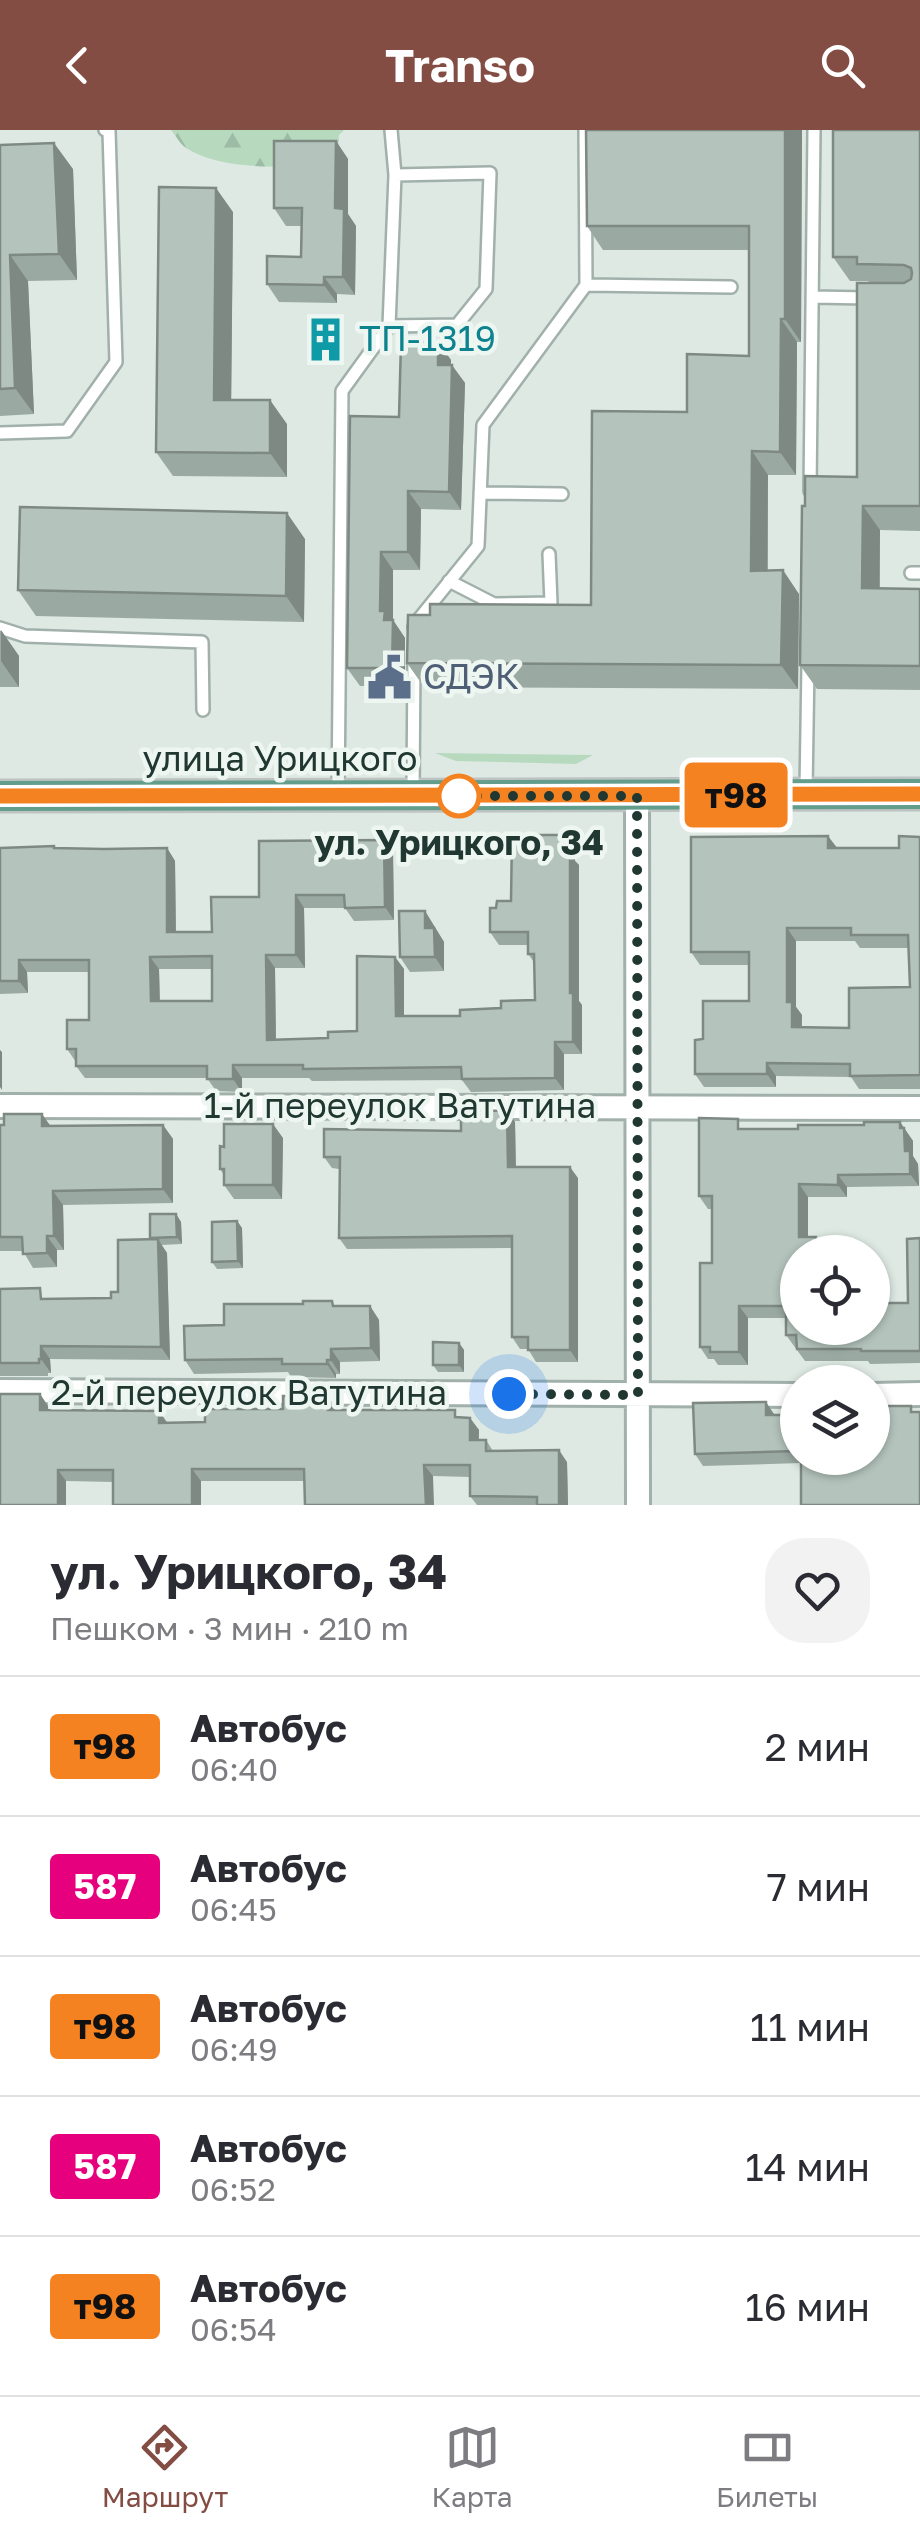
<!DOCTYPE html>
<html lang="ru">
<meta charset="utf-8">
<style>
:root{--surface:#fff;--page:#f2f2f3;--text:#2b2b33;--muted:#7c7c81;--line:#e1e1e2;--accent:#834d43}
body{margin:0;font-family:"Golos Text",sans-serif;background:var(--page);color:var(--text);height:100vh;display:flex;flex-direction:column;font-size:38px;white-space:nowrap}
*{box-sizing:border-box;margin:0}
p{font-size:32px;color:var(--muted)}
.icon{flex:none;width:55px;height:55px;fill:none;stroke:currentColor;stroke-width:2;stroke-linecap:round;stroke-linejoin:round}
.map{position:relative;height:1375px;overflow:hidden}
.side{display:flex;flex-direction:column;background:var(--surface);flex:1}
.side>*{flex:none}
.badge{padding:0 20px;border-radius:8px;font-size:35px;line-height:65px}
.fabs{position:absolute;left:780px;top:1105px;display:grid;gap:20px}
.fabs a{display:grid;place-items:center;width:110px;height:110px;border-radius:50%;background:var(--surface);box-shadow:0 2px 8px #0004;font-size:50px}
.you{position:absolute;width:50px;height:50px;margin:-25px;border:8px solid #fff;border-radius:50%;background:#1a73e8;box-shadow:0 0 0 15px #1a73e833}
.map>.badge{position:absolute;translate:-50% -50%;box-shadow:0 0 0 5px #fff}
.round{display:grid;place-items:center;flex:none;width:105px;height:105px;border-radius:40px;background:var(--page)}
.summary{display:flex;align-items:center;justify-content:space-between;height:170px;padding:0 50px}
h1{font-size:48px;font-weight:700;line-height:75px}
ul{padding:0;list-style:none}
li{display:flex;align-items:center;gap:30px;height:140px;padding:0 50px;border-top:2px solid var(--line)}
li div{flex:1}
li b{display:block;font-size:38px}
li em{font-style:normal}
li .badge{min-width:110px;font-weight:700;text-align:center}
header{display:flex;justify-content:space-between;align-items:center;height:130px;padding:0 50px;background:var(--accent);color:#fff;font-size:45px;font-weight:700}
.dock{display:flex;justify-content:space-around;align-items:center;height:140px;border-top:2px solid var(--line);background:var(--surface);font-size:28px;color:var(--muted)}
.dock a{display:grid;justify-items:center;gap:5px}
.dock .active{color:var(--accent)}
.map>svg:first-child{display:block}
</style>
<header><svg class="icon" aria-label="back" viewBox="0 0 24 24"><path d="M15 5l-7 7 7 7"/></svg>Transo<svg class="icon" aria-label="search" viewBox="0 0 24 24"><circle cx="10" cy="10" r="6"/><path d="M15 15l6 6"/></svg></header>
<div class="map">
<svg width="920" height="1375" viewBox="0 0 920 1375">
<defs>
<pattern id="forest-firs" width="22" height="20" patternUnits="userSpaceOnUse" patternTransform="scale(2.5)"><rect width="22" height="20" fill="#b7dabf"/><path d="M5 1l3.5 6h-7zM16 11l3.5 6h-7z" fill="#9dbca5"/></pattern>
</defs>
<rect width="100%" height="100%" fill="#dee9e4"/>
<path fill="#b7dabf" d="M 435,623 L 593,625 L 576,634 L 456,631 Z"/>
<path fill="url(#forest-firs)" d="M 171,0 L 344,0 L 339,5 L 338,16 L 326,36 C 286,37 221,41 186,18 C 180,14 176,6 171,0 Z"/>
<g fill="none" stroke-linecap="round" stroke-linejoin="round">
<defs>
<path id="lane" d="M 585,0 L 586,155
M 812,167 L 868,168
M 389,196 L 457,195 L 486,159 L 490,43 L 395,45
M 0,303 L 67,301 L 116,232 L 109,1 L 105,0
M 810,361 L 814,0
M 480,363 L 562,364
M 911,443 L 920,443
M 449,451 L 494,474 L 551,473 L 549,424
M 414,497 L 415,494 L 478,416 L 483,295 L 586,155 L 731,157
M 0,498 L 25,506 L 202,512 L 203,580
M 806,661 L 808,534
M 413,662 L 414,530
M 338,665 L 342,261 L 389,196 L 395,45 L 391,0"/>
<path id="street" d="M 637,666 L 638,1375
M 0,976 L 920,978
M 0,1261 L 798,1265
M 872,1265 L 920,1264"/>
<path id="primary" d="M 0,666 L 920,664"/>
</defs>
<use href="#lane" stroke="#a1b0ab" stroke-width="16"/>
<use href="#street" stroke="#a1b0ab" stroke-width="28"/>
<use href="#primary" stroke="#bcc3c1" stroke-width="35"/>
<use href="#lane" stroke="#fff" stroke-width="11"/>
<use href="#street" stroke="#fff" stroke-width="22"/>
<use href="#primary" stroke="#639e8d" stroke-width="30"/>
</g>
<path fill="#9ba9a3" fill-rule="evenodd" d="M 586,0 L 802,0 L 801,212 L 797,212 L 796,345 L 768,345 L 768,441 L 799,464 L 798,559 L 426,557 L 424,557 L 407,533 L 430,485 L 591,475 L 687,282 L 749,226 L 749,120 L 603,120 L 587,96 Z
M 920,0 L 920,401 L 880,400 L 880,458 L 920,459 L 920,560 L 817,559 L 800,535 L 805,376 L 857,347 L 870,153 L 868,151 L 850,151 L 833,127 Z
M 336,11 L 348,29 L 348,84 L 356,96 L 355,165 L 337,164 L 337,173 L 279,172 L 267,154 L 301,127 L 301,96 L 286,96 L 274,78 Z
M 0,15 L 73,39 L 77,150 L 28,151 L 34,284 L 0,286 Z
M 233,82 L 231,270 L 287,294 L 287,347 L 173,346 L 156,322 Z
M 438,212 L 451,230 L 451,235 L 465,253 L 461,380 L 421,379 L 420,440 L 393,440 L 393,490 L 405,508 L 405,556 L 360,556 L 347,538 L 399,287 Z
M 305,409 L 304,492 L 36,486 L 18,460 Z
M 0,500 L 19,526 L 19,557 L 0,557 Z
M 920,707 L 920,959 L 859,959 L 851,947 L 776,946 L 776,957 L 704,957 L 695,944 L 703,909 L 749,871 L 749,835 L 700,835 L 691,822 L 836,718 L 899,718 ZM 796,811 L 855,811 L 860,818 L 909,818 L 910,857 L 849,898 L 802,897 L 802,885 L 796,877 Z
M 0,718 L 167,718 L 175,731 L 176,802 L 212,802 L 259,767 L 393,723 L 394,790 L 354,791 L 345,778 L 304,778 L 305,838 L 275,838 L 276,909 L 328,908 L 357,901 L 395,827 L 404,839 L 404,886 L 460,886 L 535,870 L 534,832 L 528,824 L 528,815 L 499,815 L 490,802 L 496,778 L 511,771 L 575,718 L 575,731 L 579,735 L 579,871 L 582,875 L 582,924 L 564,924 L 564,960 L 471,962 L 462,950 L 312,951 L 309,948 L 242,948 L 242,962 L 216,961 L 207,948 L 85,948 L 76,936 L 76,932 L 67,919 L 89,890 L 89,842 L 27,842 L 28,863 L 0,864 ZM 159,839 L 212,839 L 212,871 L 160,871 Z
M 425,781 L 444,812 L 444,841 L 410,842 L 400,827 Z
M 507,981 L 515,992 L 516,1037 L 578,1048 L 578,1232 L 536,1232 L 528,1219 L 520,1219 L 512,1207 L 512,1118 L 347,1119 L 339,1108 L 339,1039 L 332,1038 L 324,1027 L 461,1001 Z
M 900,992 L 913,1011 L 913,1026 L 918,1034 L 919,1056 L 847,1057 L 847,1067 L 808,1067 L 808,1107 L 816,1107 L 825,1120 L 798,1198 L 908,1173 L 920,1108 L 920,1233 L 870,1234 L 868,1231 L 805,1231 L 786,1205 L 786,1188 L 748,1188 L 748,1235 L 718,1235 L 714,1229 L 708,1229 L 700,1217 L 712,1133 L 712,1079 L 708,1079 L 699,1066 L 745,999 L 798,999 Z
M 0,995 L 163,995 L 173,1009 L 173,1073 L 63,1075 L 64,1120 L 57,1120 L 57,1137 L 33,1138 L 23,1121 L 0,1121 Z
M 283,1008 L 282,1069 L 234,1069 L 224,1055 L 224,1045 L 220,1039 Z
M 176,1084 L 181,1092 L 182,1114 L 161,1115 L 167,1123 L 170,1230 L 50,1229 L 51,1243 L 48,1243 L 48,1246 L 0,1246 L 0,1159 L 48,1169 L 111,1168 L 118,1162 L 152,1109 L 150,1108 Z
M 237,1091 L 242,1098 L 243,1138 L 217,1139 L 212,1132 Z
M 336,1176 L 370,1176 L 379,1190 L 380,1231 L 340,1232 L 340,1244 L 336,1244 L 336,1248 L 291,1247 L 288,1242 L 194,1244 L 185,1230 L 224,1195 Z
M 459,1213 L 464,1220 L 464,1242 L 438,1242 L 433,1235 Z
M 40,1264 L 48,1276 L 48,1280 L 159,1281 L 167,1292 L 205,1292 L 336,1278 L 336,1280 L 470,1288 L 479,1300 L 479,1310 L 486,1310 L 493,1321 L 567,1332 L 568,1375 L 477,1375 L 470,1366 L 470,1347 L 433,1346 L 304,1351 L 201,1351 L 201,1375 L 113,1375 L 113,1352 L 66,1351 L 66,1375 L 0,1375 Z
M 774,1284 L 798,1285 L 798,1328 L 872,1328 L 801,1333 L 703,1336 L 695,1324 Z"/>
<path fill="#7e8984" d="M 785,0 L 802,0 L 801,212 L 785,189 Z
M 336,11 L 348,29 L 348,84 L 356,96 L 355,165 L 343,147 L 335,78 Z
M 54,13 L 73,39 L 77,150 L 59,124 Z
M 216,58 L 233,82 L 231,294 L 214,270 Z
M 10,125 L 28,151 L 34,284 L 15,258 Z
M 324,147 L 337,164 L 337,173 L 324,155 Z
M 781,189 L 797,212 L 796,345 L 780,322 Z
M 438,212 L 451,230 L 450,253 L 438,235 Z
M 452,235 L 465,253 L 461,380 L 449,362 Z
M 270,270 L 287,294 L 287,347 L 270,323 Z
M 752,321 L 768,345 L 767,464 L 751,441 Z
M 408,361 L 421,379 L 420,440 L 408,422 Z
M 863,376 L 880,400 L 879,482 L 862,458 Z
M 287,383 L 305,409 L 304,492 L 286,466 Z
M 381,422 L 393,440 L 393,490 L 405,508 L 405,556 L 392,538 L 380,481 Z
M 783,440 L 799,464 L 798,559 L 781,535 Z
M 1,500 L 19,526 L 19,557 L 1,531 Z
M 566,705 L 575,718 L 575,731 L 579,735 L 579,871 L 582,875 L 582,924 L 573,912 L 570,863 Z
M 828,706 L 838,719 L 828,718 Z
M 384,710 L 393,723 L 394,790 L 385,777 Z
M 167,718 L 175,731 L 176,815 L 167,802 Z
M 296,765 L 304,778 L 305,838 L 296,825 Z
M 425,781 L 444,812 L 444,841 L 435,827 L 425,798 Z
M 787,798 L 796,811 L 796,877 L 802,885 L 801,910 L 792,897 L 787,872 Z
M 266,825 L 275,838 L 276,922 L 267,910 Z
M 150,827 L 159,839 L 160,883 L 151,871 Z
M 395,827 L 404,839 L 404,898 L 396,886 Z
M 19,830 L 27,842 L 28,863 L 19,851 Z
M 555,912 L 564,924 L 564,960 L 555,948 Z
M 0,920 L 2,922 L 2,960 L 0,957 Z
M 767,933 L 776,946 L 776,957 L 767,944 Z
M 233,935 L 242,948 L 242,962 L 233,949 Z
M 507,981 L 515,992 L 516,1049 L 508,1037 Z
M 42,984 L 52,998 L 42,996 Z
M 900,992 L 913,1011 L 913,1026 L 918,1034 L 919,1056 L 910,1044 L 900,998 Z
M 273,994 L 283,1008 L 282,1069 L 273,1055 Z
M 163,995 L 173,1009 L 173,1073 L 163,1059 Z
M 570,1037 L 578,1048 L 578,1232 L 570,1220 Z
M 838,1045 L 847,1057 L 847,1067 L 838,1055 Z
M 799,1054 L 808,1067 L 808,1120 L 799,1107 Z
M 53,1061 L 63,1075 L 64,1120 L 54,1106 Z
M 176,1084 L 181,1092 L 182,1114 L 177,1107 Z
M 237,1091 L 242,1098 L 243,1138 L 238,1131 Z
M 47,1106 L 57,1120 L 57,1137 L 47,1123 Z
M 816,1107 L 825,1120 L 825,1122 L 816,1122 Z
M 158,1109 L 167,1123 L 170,1230 L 161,1217 Z
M 370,1176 L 379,1190 L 380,1231 L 371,1218 Z
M 739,1176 L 748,1188 L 748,1235 L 739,1222 Z
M 459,1213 L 464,1220 L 464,1242 L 459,1235 Z
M 41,1216 L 50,1229 L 51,1243 L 41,1229 Z
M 331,1219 L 340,1232 L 340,1244 L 331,1230 Z
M 327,1230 L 336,1244 L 336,1248 L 327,1234 Z
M 40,1264 L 48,1276 L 48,1292 L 40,1280 Z
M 328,1266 L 336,1278 L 336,1292 L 328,1280 Z
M 766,1272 L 774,1284 L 774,1298 L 766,1285 Z
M 159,1281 L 167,1293 L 159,1293 Z
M 470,1288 L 479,1300 L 478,1322 L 470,1310 Z
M 559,1320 L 567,1332 L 568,1375 L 559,1375 Z
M 424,1335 L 433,1346 L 434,1375 L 426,1375 Z
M 192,1339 L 201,1351 L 201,1375 L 192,1375 Z
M 58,1340 L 66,1351 L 66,1375 L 58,1375 Z"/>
<path fill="#b4c4bd" stroke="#7e8984" stroke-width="2.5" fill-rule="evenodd" d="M 586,0 L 785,0 L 785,189 L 781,189 L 780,322 L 752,321 L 751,441 L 783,440 L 781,535 L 407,533 L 408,485 L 430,485 L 430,474 L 591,475 L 592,281 L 687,282 L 687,224 L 749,226 L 749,96 L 587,96 Z
M 833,0 L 920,0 L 920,376 L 863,376 L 862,458 L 920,459 L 920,536 L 800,535 L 802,376 L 805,376 L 805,346 L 857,347 L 857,153 L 904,153 L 911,149 L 912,143 L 911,138 L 904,135 L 857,134 L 857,127 L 833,127 Z
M 274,11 L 336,11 L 335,78 L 344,79 L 343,147 L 324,147 L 324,155 L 267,154 L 267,126 L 301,127 L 302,78 L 274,78 Z
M 54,13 L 59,124 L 10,125 L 15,258 L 0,259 L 0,15 Z
M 159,57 L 216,58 L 214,270 L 270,270 L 270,323 L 156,322 Z
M 401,212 L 438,212 L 438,235 L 452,235 L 449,362 L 408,361 L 408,422 L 381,422 L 380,481 L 385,481 L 384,490 L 393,490 L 392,538 L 347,538 L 350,286 L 399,287 Z
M 20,377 L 287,383 L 286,466 L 18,460 Z
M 512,705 L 566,705 L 567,723 L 570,723 L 570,863 L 573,863 L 573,912 L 555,912 L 555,948 L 462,949 L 461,937 L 303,939 L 303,935 L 233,935 L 233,949 L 207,949 L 207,936 L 76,936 L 76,919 L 67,919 L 67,890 L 89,890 L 89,830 L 19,830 L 19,851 L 0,851 L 0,718 L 54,716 L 54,718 L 104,719 L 167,718 L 167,802 L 212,802 L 211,767 L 259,767 L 259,711 L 384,710 L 385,777 L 345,778 L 344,765 L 296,765 L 296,825 L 266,825 L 267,910 L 328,908 L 328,902 L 357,901 L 357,826 L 395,827 L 396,886 L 460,886 L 460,880 L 501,878 L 501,871 L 535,870 L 534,824 L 528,824 L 528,802 L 490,802 L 490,778 L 496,778 L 497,771 L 511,771 ZM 212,826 L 212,871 L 151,871 L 150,827 Z
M 828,706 L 828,718 L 899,718 L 899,706 L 920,707 L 920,945 L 850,946 L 850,934 L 767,933 L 767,944 L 695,944 L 695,910 L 703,909 L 703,871 L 749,871 L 749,822 L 691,822 L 691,707 ZM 787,798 L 851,798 L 851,805 L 908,805 L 910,857 L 849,858 L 849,898 L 792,897 L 792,872 L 787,872 Z
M 399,781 L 425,781 L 425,798 L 434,798 L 435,827 L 400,827 Z
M 463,980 L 507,981 L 508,1037 L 570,1037 L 570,1220 L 528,1220 L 528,1207 L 512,1207 L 512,1106 L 339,1108 L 340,1027 L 324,1027 L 324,999 L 461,1001 L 461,989 L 463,989 Z
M 4,984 L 42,984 L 42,996 L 163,995 L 163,1059 L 53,1061 L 54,1106 L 47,1106 L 47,1123 L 23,1124 L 22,1107 L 0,1107 L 0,995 L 4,995 Z
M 699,988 L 738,989 L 738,999 L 798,999 L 798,995 L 864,995 L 864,992 L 900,992 L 900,998 L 904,998 L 905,1021 L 910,1021 L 910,1044 L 838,1045 L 838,1055 L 799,1054 L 799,1107 L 816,1107 L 816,1122 L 798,1122 L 798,1198 L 872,1198 L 872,1173 L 908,1173 L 907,1109 L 920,1108 L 920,1221 L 861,1221 L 861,1219 L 797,1219 L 796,1205 L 786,1205 L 786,1176 L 739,1176 L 739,1222 L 710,1222 L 710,1217 L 700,1217 L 700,1133 L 712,1133 L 712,1066 L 699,1066 Z
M 224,994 L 273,994 L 273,1055 L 224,1055 L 224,1039 L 220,1039 L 220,1016 L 224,1017 Z
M 150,1084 L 176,1084 L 177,1107 L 150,1108 Z
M 237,1091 L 238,1131 L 212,1132 L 212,1092 Z
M 158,1109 L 161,1217 L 41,1216 L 41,1229 L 39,1229 L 39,1233 L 0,1233 L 0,1159 L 40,1158 L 41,1169 L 111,1168 L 111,1162 L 118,1162 L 118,1110 Z
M 303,1171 L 332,1171 L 333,1176 L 370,1176 L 371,1218 L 331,1219 L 331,1230 L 327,1230 L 327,1234 L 282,1234 L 282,1229 L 185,1230 L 184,1196 L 224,1195 L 224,1174 L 303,1174 Z
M 433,1212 L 459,1213 L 459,1235 L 433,1235 Z
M 0,1264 L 40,1264 L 40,1280 L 159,1281 L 159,1293 L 205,1292 L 205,1279 L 283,1279 L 283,1266 L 328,1266 L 328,1280 L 455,1280 L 455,1287 L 470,1288 L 470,1310 L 486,1310 L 486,1321 L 559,1320 L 559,1375 L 537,1375 L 537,1367 L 470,1366 L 470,1335 L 424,1335 L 426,1375 L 305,1375 L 304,1339 L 192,1339 L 192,1375 L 113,1375 L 113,1340 L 58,1340 L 58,1375 L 0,1375 Z
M 766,1272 L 766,1285 L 798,1285 L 798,1321 L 695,1324 L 693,1273 Z
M 872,1276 L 911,1276 L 911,1282 L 920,1282 L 920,1375 L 801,1375 L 801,1328 L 872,1328 Z"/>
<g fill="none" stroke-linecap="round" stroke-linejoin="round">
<defs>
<path id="line" d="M 0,666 L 920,664"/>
</defs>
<use href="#line" stroke="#fff" stroke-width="22"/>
<use href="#line" stroke="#f58220" stroke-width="15"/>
<path stroke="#203831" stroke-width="10" stroke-dasharray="0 18" d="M 459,666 L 637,666 L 638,1265 L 509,1264"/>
</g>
<defs>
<symbol id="building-bare" viewBox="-9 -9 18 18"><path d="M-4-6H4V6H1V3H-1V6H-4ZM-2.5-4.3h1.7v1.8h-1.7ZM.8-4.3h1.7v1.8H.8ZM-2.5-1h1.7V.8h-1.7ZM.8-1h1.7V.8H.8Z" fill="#0f9aa8" stroke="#eef6f2" stroke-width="2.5" paint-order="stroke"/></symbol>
<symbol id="civic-bare" viewBox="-9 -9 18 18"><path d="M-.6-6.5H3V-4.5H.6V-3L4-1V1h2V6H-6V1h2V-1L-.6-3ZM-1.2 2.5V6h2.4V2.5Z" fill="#5c6f8a" stroke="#eef6f2" stroke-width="2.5" paint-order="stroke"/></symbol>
</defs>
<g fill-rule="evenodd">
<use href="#building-bare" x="294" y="178" width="63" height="63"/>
<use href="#civic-bare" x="358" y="516" width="63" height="63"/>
</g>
<circle fill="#fff" stroke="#f58220" stroke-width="5" cx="459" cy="666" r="20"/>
<g text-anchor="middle" stroke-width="9" stroke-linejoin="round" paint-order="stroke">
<g font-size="35" fill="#0d838f" stroke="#eef6f2" text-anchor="start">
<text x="359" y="221">ТП-1319</text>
</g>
<g font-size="35" fill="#4e5e75" stroke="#eef6f2" text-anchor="start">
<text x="423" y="559">СДЭК</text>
</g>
<g font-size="35" fill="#203831" stroke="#eef6f2">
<text x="280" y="641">улица Урицкого</text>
<text x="400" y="988">1-й переулок Ватутина</text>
<text x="249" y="1275">2-й переулок Ватутина</text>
</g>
<g font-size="35" font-weight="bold" fill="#203831" stroke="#eef6f2">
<text x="459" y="725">ул. Урицкого, 34</text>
</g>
</g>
</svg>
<div class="fabs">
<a><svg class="icon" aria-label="locate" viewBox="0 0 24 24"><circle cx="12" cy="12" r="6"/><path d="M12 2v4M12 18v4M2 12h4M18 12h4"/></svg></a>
<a><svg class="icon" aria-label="layers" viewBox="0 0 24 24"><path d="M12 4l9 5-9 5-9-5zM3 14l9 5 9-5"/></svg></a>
</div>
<div class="you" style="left:509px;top:1264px"></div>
<b class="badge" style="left:736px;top:665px;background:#f58220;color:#111">т98</b>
</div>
<section class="side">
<div class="summary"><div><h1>ул. Урицкого, 34</h1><p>Пешком · 3 мин · 210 m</p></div><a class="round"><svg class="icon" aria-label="heart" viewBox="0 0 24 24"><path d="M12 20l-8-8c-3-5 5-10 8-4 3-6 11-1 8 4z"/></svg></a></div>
<ul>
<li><span class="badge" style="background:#f58220;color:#111">т98</span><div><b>Автобус</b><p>06:40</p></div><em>2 мин</em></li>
<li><span class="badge" style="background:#e6007e;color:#fff">587</span><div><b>Автобус</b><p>06:45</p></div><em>7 мин</em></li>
<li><span class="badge" style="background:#f58220;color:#111">т98</span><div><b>Автобус</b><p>06:49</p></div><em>11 мин</em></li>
<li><span class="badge" style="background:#e6007e;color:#fff">587</span><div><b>Автобус</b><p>06:52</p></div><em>14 мин</em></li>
<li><span class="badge" style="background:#f58220;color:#111">т98</span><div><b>Автобус</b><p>06:54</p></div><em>16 мин</em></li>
</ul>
</section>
<nav class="dock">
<a class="active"><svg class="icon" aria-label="directions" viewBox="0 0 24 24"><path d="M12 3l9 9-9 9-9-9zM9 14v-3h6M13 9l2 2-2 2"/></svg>Маршрут</a>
<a><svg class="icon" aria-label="map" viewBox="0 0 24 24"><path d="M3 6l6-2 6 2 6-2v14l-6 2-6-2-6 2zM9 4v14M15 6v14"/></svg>Карта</a>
<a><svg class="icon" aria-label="tickets" viewBox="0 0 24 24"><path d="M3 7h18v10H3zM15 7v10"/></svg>Билеты</a>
</nav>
